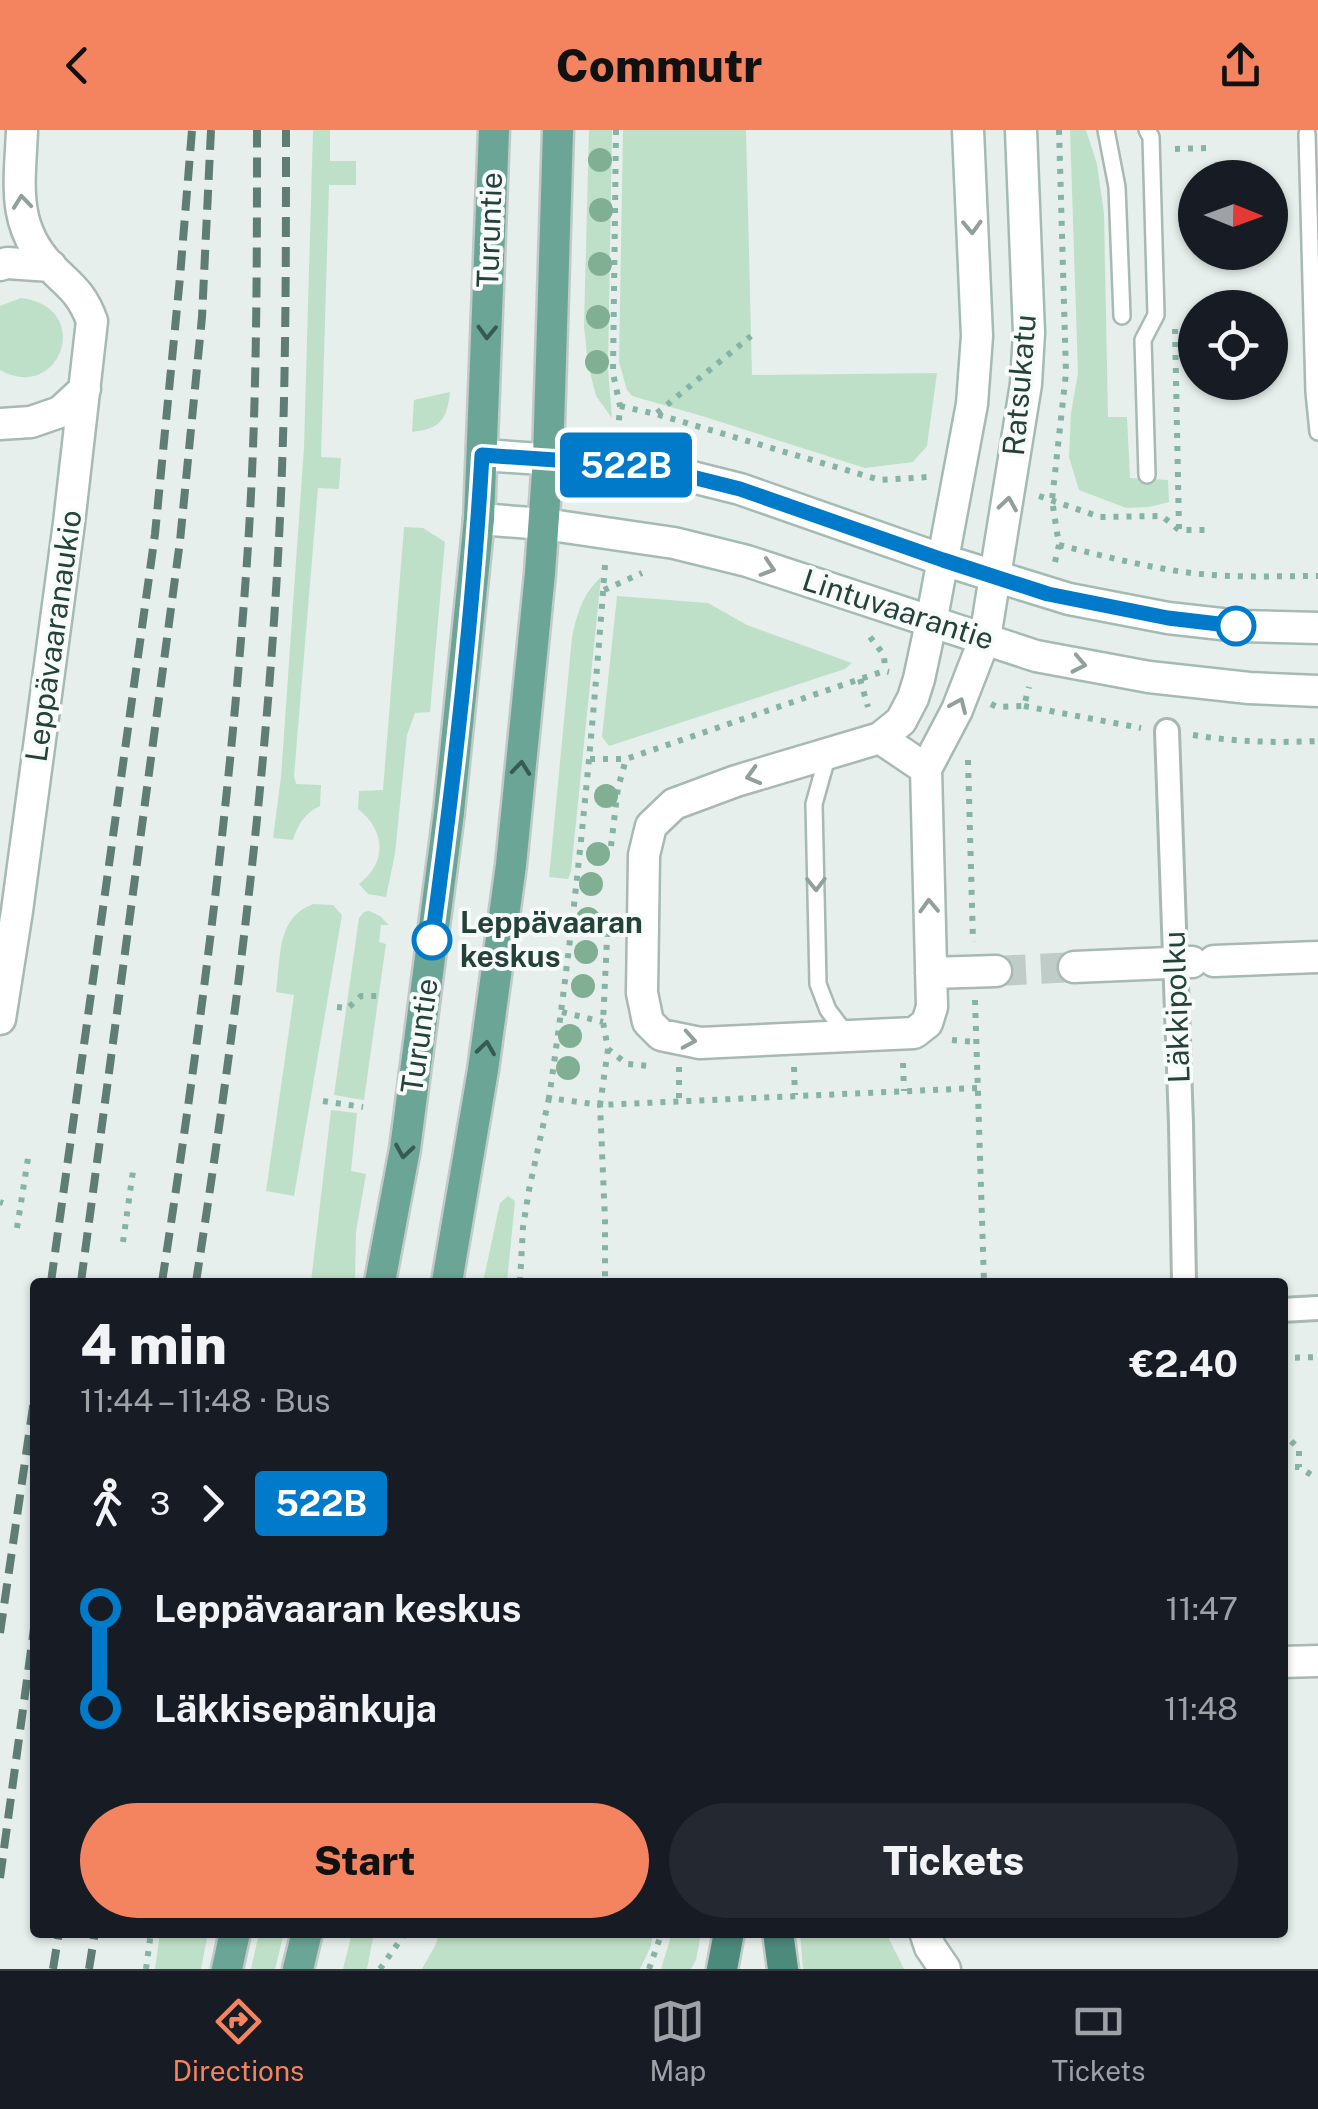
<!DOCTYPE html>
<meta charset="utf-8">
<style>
:root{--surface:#171b24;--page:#242831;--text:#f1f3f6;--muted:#9ea1a6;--line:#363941;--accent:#f4845f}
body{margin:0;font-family:"Public Sans",sans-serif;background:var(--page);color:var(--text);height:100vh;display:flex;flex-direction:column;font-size:38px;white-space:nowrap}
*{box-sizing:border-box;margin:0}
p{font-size:32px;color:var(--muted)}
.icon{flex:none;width:55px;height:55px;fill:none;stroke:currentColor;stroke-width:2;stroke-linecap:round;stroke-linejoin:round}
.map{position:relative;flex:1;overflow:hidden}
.side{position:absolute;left:30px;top:1148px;width:1258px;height:660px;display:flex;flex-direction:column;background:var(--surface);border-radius:10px;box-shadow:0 2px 8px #0004}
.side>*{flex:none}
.badge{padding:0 20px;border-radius:8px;font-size:35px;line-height:65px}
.needle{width:65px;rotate:91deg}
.fabs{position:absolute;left:1178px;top:30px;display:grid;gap:20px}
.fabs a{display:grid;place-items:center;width:110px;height:110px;border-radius:50%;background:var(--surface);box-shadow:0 2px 8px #0004;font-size:50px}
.map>.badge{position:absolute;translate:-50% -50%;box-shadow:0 0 0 5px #fff}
.legs{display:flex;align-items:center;gap:15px;height:110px;padding:0 50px;font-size:32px}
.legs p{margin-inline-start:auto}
.headline{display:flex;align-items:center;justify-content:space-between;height:170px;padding:0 50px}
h1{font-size:55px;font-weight:800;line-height:75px}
.cta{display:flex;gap:20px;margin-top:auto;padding:20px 50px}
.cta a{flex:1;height:115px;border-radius:60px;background:var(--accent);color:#111;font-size:40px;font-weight:800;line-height:115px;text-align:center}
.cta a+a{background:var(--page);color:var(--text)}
ul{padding:0 50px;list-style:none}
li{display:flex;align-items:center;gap:35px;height:100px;font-size:38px}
li i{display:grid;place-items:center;width:15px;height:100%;margin:0 12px;background:currentColor}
li i::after{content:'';width:25px;height:25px;margin:-12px;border:8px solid;border-radius:50%;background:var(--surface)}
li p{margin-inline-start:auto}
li:first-child i{background:linear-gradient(#0000 50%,currentColor 0)}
li:last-child i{background:linear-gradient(currentColor 50%,#0000 0)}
header{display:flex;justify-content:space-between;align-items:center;height:130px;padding:0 50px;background:var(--accent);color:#111;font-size:45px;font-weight:800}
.menu{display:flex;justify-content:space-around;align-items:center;height:140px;border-top:2px solid var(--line);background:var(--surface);font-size:28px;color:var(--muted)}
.menu a{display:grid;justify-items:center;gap:5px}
.menu .current{color:var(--accent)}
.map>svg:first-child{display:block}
</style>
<header><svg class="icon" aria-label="back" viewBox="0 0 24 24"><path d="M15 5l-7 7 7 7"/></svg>Commutr<svg class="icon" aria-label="share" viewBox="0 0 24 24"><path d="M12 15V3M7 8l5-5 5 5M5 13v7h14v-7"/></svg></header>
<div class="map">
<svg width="1318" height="1839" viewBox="0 0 1318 1839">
<rect width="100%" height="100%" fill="#e6efeb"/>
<path fill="#bfe0c8" d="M 313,0 L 330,0 L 330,31 L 356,31 L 356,55 L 329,55 L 321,327 L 341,328 L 339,359 L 318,358 L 294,646 L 296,654 L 321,655 L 320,676 C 305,683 298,694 293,710 L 273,708 L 281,647 L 304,317 Z
M 589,0 L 612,0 L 608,239 L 612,288 L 596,266 L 588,234 L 584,197 Z
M 623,0 L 746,0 L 752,245 L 937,243 L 927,316 L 913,332 L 865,338 L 702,286 L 632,266 L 627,260 L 619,232 Z
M 1070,0 L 1086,0 L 1097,34 L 1104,83 L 1108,287 L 1127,287 L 1130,348 L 1168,350 L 1169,372 L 1149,377 L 1126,378 L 1079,360 L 1069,327 L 1071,283 L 1078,243 Z
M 21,168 C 95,177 60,274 0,240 L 0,176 Z
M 450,262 C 447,289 441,299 412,302 L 414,270 Z
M 404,397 L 423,398 L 445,412 L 430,582 L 415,583 L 407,605 L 395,724 L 386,767 L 368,764 L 359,754 C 388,732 385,700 358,679 L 359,661 L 383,660 Z
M 601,447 L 571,741 L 568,749 L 549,747 L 572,507 C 578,482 582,465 601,447 Z
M 617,466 L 708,473 L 747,495 L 852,533 L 845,539 L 609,616 L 602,607 Z
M 313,774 L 333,775 L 342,785 L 294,1066 L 266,1061 L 294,865 L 276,862 C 281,827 276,788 313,774 Z
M 369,781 L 380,786 L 389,795 L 381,795 L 379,812 L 386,814 L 364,970 L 334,965 L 359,788 L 364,782 Z
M 331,980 L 357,983 L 351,1041 L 366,1044 L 356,1102 L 355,1152 L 311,1152 Z
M 508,1066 L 515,1071 L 507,1152 L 483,1152 L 500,1073 Z
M 160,1803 L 208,1803 L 201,1839 L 155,1839 Z
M 259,1803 L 284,1803 L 275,1839 L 251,1839 Z
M 352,1803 L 374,1803 L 367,1839 L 343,1839 Z
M 439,1803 L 439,1802 L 653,1803 L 651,1816 L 640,1839 L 422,1839 L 436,1814 Z
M 672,1803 L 701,1803 L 696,1830 L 691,1839 L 661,1839 Z
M 800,1803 L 886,1803 L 904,1839 L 803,1839 Z"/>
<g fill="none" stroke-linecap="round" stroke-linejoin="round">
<path stroke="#bfccc8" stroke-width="30" stroke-dasharray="30 15" stroke-linecap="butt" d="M 996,841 L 1074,837"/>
<defs>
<path id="service" d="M 1106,0 L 1117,57 L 1122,186
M 1147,0 L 1151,7 L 1156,185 L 1143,210 L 1147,345
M 1307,4 L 1314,262 L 1318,262
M 1314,262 L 1318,302
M 828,624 L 814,674 L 818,854 L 828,880 L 847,905"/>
<path id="pedestrian" d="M 1167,601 L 1181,994 L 1184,1152
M 1282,1180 L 1318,1178"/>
<path id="minor" d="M 0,135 L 7,133 L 51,136
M 0,294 L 31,292 L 60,282 L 85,259
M 880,608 L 926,639 L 932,877 L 927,893 L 914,903 L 700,913 L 661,905 L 648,892 L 642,863 L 644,725 L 651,696 L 674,674 L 736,651 L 880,608 L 901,591 L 913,568 L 919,549 L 931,493
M 926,639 L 957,580 L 985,508
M 1214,831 L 1318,827
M 1074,837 L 1192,832
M 931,843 L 996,841
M 0,889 L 17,781 L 69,393 L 92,191 C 81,161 69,156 49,135 C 11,94 20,52 22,0"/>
<path id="tertiary" d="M 1282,1532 L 1318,1531
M 925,1802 L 930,1817 L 945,1839"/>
<path id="secondary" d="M 482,325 L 614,334 L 688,346 L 740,359 L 943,430 L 1069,469 L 1168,488 L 1239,496 L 1318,498
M 479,389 L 544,394 L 674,413 L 747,431 L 1036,526 L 1149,547 L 1249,558 L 1318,561
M 931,493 L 972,274 L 977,206 L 968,0
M 985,508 L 1026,254 L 1029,203 L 1021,0"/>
<path id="primary" d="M 380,1152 L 405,1019 L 449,682 L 479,389 L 494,0
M 447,1152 L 483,940 L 511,735 L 540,443 L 548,328 L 558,0
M 227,1839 L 235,1802
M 298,1839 L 307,1802"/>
<path id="trunk" d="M 778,1802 L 783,1839
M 722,1839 L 729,1802"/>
</defs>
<use href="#service" stroke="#a8b8b2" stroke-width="20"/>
<use href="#pedestrian" stroke="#a8b8b2" stroke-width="28"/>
<use href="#minor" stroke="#a8b8b2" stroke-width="35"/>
<use href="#tertiary" stroke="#a8b8b2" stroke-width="35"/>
<use href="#secondary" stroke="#a4bbb3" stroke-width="35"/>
<use href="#primary" stroke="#c2cac8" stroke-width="35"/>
<use href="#trunk" stroke="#c2cac8" stroke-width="35"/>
<path stroke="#86b3a5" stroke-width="6" stroke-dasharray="5 8" stroke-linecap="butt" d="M 616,0 L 613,243 L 620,276 L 618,303
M 1175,19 L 1208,18
M 620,276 L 656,284 L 880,350 L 928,347
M 657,283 L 751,206
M 1039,366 L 1100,387 L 1162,386 L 1179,400 L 1206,400
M 1179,399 L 1175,199 L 1195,198
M 1059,415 C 1103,426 1146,437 1191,443 C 1233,448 1276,446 1318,446
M 1055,432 L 1059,415 L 1052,370 L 1066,243 L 1059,0
M 605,435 C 592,613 575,791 549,968 L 600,975 L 605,1090 L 605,1152
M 604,460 L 642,443
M 870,507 L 884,525 L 885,541
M 860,549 L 868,577
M 991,574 L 997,577 L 1024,576 L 1029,557
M 1024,576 L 1141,598
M 1193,605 C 1235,612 1276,613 1318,611
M 590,629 L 626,629 L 860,549 L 885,541 L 889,542
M 968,630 L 973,812
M 611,716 L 618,658 L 626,629
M 608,789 L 603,892 L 608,919 L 627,934 L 649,936
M 975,870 L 984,1152
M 337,877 L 348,878 L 361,866 L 379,866
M 562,882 L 603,892
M 952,910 L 975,912
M 608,919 L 600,975 L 977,958
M 903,933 L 904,961
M 679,937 L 679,970
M 794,937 L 795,965
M 323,971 L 363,977
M 0,1072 L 3,1073
M 17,1098 L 29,1022
M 123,1112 L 133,1041
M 117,1151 L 117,1152
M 520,1152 L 523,1097 L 529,1060 L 549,968
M 1282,1228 L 1318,1227
M 1282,1302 L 1299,1319 L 1299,1337
M 1282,1337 L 1299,1337 L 1316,1348
M 146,1839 L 151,1802
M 380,1839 L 406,1802
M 649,1839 L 662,1802"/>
<use href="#service" stroke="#fff" stroke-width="15"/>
<use href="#pedestrian" stroke="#fff" stroke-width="22"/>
<use href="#minor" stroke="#fff" stroke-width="30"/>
<use href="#tertiary" stroke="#fff" stroke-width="30"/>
<use href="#secondary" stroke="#fff" stroke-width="30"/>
<use href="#primary" stroke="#6aa596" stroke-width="30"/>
<use href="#trunk" stroke="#4c8a7c" stroke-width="30"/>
<path stroke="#5f7d75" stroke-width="8" stroke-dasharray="20 10" stroke-linecap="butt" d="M 51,1152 L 155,404 L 180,147 L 192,0
M 81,1152 L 180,411 L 202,187 L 211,0
M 162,1152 C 199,914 230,673 247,431 C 257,288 257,144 257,0
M 196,1152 C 234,906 266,658 279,408 C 286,272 286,136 286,0
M 0,1503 L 35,1263
M 0,1748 L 35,1491
M 53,1839 L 59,1802
M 89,1839 L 95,1802"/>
</g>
<g fill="#80af93">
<circle cx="600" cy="30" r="12"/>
<circle cx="601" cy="80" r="12"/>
<circle cx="600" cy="134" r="12"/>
<circle cx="598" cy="187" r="12"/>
<circle cx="597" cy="232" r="12"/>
<circle cx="606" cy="666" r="12"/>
<circle cx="598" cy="724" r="12"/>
<circle cx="591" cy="754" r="12"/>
<circle cx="588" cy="789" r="12"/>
<circle cx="586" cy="822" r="12"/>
<circle cx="583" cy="856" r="12"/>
<circle cx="570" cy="906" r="12"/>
<circle cx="568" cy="938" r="12"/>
</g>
<defs><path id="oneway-chevron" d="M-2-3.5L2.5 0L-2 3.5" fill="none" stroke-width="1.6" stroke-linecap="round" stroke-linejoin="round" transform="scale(2.5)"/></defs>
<g stroke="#92a09c">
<use href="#oneway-chevron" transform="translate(22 72) rotate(-96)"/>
<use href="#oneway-chevron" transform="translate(972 97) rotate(88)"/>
<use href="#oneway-chevron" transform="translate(1008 374) rotate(-81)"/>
<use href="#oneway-chevron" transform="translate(768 438) rotate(18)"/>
<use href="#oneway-chevron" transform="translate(1079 534) rotate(11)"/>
<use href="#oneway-chevron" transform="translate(959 575) rotate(-66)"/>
<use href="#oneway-chevron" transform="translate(753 646) rotate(164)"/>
<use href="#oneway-chevron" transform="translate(816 754) rotate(89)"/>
<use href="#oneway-chevron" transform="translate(929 776) rotate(-92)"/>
<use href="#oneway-chevron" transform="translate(689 910) rotate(10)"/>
</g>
<g stroke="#365b51">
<use href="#oneway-chevron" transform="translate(487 202) rotate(92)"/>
<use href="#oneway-chevron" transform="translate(521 638) rotate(-84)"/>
<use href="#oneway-chevron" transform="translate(486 918) rotate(-82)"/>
<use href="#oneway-chevron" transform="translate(404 1021) rotate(99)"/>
</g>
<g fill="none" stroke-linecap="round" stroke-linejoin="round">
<defs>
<path id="line-1" d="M 432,810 C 454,650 473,487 482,325 L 614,334 L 688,346 L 740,359 L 943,430 L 1048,464 L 1168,488 L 1236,496"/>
</defs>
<use href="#line-1" stroke="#fff" stroke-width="22"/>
<use href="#line-1" stroke="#007ac9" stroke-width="15"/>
</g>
<g fill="#fff" stroke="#007ac9" stroke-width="5">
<circle cx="1236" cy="496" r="18"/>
<circle cx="432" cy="810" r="18"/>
</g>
<g text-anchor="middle" stroke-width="8" stroke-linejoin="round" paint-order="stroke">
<g font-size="30" fill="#24423a" stroke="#f7fbf9">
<text transform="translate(490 100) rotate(-88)" y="10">Turuntie</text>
<text transform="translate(1020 255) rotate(-85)" y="10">Ratsukatu</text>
<text transform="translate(898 480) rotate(18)" y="10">Lintuvaarantie</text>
<text transform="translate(54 506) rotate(-82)" y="10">Leppävaaranaukio</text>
<text transform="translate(1177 877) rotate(-92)" y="10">Läkkipolku</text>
<text transform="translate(420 906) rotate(-82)" y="10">Turuntie</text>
</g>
<g font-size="30" font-weight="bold" fill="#24423a" stroke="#f7fbf9" text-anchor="start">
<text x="460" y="803">Leppävaaran<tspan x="460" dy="34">keskus</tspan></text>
</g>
</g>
</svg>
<div class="fabs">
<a><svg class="needle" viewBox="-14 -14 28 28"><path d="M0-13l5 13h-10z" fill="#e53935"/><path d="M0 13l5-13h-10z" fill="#9ea1a6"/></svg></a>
<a><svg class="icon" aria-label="locate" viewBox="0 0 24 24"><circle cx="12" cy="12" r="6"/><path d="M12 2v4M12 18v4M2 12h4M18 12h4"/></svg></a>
</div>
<b class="badge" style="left:626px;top:335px;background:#007ac9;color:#fff">522B</b>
<section class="side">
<div class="headline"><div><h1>4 min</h1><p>11:44 – 11:48 · Bus</p></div><b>€2.40</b></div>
<div class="legs"><svg class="icon" aria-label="walk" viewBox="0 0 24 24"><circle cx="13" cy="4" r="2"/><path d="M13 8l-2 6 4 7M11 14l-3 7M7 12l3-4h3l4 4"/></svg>3<svg class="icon" aria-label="forward" viewBox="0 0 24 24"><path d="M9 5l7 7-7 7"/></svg><b class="badge" style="background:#007ac9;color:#fff">522B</b></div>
<ul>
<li><i style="color:#007ac9"></i><b>Leppävaaran keskus</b><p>11:47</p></li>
<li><i style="color:#007ac9"></i><b>Läkkisepänkuja</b><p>11:48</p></li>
</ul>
<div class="cta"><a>Start</a><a>Tickets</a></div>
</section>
</div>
<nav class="menu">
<a class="current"><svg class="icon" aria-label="directions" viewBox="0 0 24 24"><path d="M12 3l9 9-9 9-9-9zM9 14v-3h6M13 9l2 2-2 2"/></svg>Directions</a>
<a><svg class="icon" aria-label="map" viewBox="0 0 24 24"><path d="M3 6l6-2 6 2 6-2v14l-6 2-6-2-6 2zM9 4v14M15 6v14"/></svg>Map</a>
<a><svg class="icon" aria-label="tickets" viewBox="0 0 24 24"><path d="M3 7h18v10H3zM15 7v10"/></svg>Tickets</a>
</nav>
